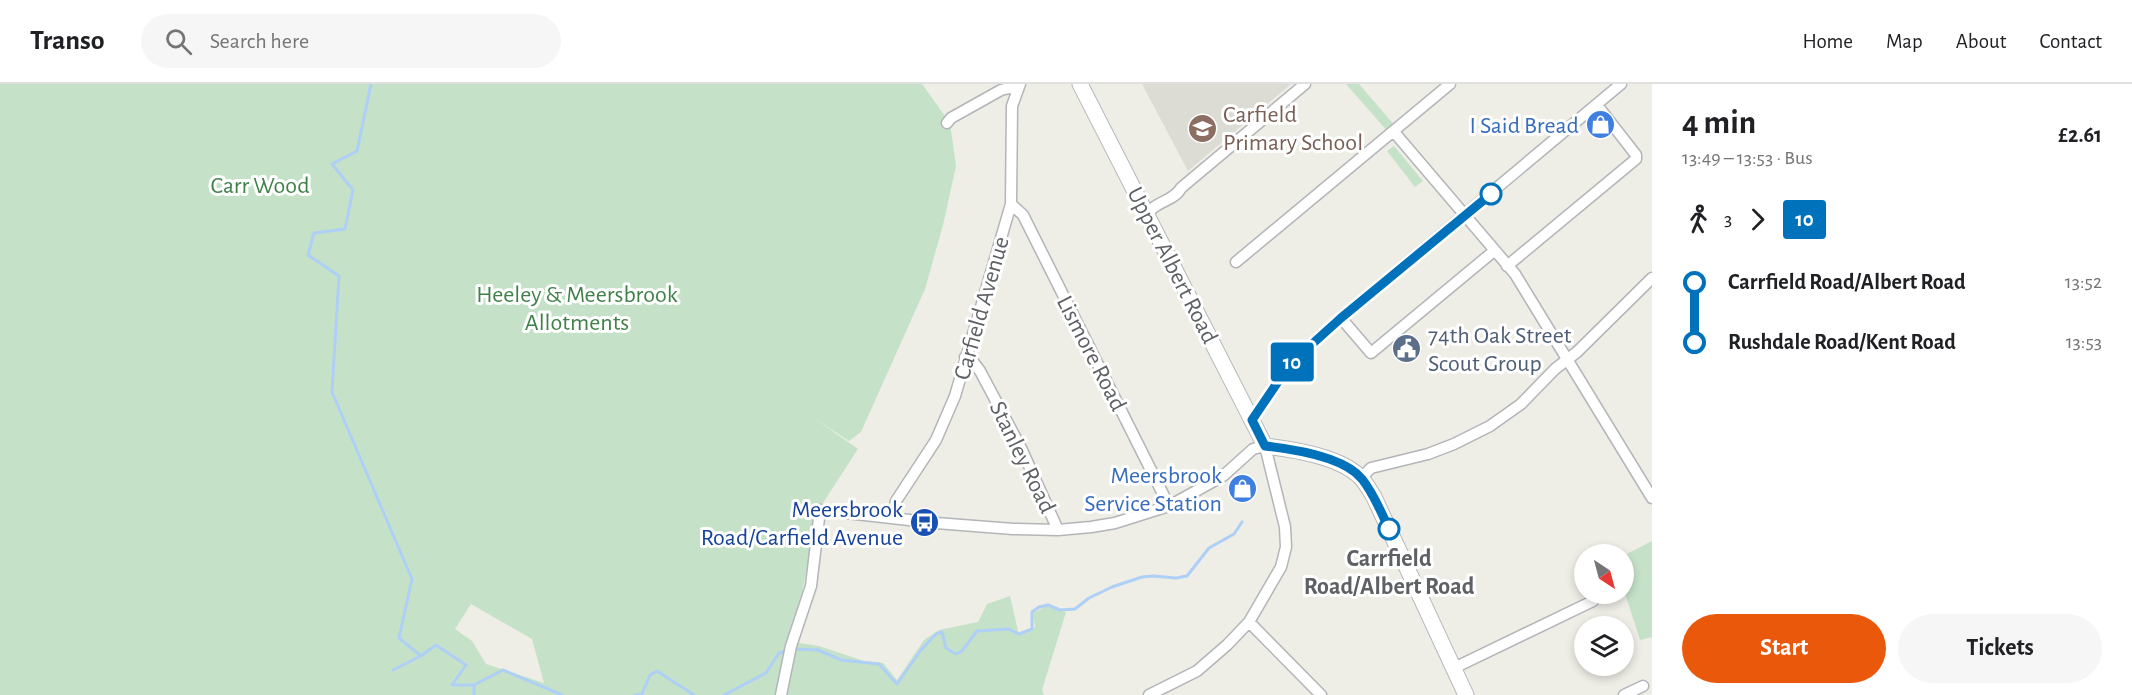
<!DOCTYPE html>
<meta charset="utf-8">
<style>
:root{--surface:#fff;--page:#f6f6f6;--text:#202124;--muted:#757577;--line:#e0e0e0;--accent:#ea580c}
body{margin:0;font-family:"Alegreya Sans",sans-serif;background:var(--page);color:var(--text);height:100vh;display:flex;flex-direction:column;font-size:22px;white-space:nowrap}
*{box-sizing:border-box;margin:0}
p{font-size:20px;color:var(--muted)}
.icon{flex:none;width:33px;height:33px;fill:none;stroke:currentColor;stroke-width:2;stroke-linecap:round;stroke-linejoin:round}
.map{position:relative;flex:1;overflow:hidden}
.drawer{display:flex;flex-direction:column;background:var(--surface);width:480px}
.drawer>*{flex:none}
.badge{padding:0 12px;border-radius:4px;font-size:21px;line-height:39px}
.needle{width:39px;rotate:144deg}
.tools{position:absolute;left:1574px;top:460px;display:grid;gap:12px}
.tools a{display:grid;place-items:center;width:60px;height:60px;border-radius:50%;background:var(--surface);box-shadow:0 3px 9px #0003;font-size:30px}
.map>.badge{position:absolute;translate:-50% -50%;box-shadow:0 0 0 3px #fff}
.legs{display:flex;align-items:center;gap:9px;height:66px;padding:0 30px;font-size:20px}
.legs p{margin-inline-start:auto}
.headline{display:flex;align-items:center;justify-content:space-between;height:102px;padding:0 30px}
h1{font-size:33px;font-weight:600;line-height:45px}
.button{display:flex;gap:12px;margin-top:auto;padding:12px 30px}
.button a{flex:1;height:69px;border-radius:36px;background:var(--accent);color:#fff;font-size:24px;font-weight:600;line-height:69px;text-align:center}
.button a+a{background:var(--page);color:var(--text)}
ul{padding:0 30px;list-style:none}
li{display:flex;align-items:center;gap:21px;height:60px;font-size:22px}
li i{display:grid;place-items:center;width:9px;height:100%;margin:0 8px;background:currentColor}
li i::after{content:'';width:15px;height:15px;margin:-8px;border:4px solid;border-radius:50%;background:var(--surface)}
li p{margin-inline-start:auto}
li:first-child i{background:linear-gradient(#0000 50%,currentColor 0)}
li:last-child i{background:linear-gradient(currentColor 50%,#0000 0)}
header{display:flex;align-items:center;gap:36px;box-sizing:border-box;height:84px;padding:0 30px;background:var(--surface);border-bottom:2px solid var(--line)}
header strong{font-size:28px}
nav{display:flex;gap:33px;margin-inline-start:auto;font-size:21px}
.search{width:420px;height:54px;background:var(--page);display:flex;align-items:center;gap:15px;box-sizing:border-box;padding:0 21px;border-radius:33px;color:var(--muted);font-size:22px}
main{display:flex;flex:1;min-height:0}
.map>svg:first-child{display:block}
</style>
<header>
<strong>Transo</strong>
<div class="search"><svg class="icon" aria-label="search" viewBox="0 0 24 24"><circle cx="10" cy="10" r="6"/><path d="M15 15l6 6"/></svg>Search here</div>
<nav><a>Home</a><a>Map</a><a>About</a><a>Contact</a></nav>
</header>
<main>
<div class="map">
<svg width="1652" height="611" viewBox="0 0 1652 611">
<rect width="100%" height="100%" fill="#eeede6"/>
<path fill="#dddcd4" d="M 1142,0 L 1291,0 L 1188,87 Z"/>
<path fill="#c5e2c8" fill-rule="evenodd" d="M 0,0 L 922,0 L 950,39 L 956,82 L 943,141 L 925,205 L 861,348 L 849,357 L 814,334 L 858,365 L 819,425 L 802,509 L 786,557 L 819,562 L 864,577 L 883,579 L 897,596 L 924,556 L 939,546 L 978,538 L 987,520 L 1010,512 L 1019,551 L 1035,543 L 1033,529 L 1046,522 L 1066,528 L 1042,606 L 1044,611 L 0,611 ZM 471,520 L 532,555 L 544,599 L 486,580 L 472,557 L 455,545 Z
M 1346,0 L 1359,0 L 1396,43 L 1389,49 Z
M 1394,62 L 1423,97 L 1415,103 L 1387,67 Z
M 1652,457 L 1652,553 L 1640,556 L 1623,503 L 1623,472 Z"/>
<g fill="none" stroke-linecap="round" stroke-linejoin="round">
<path stroke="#aecff6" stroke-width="3" d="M 371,0 L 357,67 L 332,80 L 353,106 L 345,145 L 314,149 L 308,171 L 339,192 L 332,308 L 412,495 L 399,554 L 421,572
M 793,565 L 818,566 L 841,576 L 879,580 L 897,600 L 921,566 L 936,550 L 942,548 L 946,564 L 956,570 L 962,567 L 977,547 L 1008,545 L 1019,550 L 1032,545 L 1032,528 L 1039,523 L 1048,521 L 1060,526 L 1075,525 L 1089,514 L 1112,503 L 1142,493 L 1153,492 L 1176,494 L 1187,492 L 1209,464 L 1234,450 L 1242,438
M 393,586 L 421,572 L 436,561 L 466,581 L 452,601 L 474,601 L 503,586 L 562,611
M 474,601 L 474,611
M 635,611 L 642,610 L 650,591 L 657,587 L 694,611
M 724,611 L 766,589 L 779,569 L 787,567"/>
<defs>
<path id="street" d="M 947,39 L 951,34 L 1001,6 L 1009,4 L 1017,5
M 1394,48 L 1515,190 L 1652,414
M 1011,120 L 1023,131 L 1169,422
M 1147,132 C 1153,117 1174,118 1181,104 L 1305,0
M 1236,178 L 1450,0
M 1507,182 L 1636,75 L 1636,71 L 1597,21
M 1341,234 L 1371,269 L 1494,167
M 965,273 L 974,279 L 980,287 L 1021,364 L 1058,446
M 1252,336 L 1290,280 L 1341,234 L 1621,0
M 1361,394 L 1371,384 L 1428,370 L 1454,360 L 1490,342 L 1521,320 L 1555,285 L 1577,268 L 1652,194
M 892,433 L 896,417 L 936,356 L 955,312 L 1011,120 L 1012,22 L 1020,0
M 1249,538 L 1321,611
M 1454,584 L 1593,517
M 781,611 L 791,562 L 811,502 L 820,426 L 936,439 L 1013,445 L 1058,446 L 1091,443 L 1115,439 L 1169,422 L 1223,392 L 1253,365 L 1265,362 L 1285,443 L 1286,463 L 1281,483 L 1249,538 L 1227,561 L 1197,587 L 1149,611
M 1624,611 L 1643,602"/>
<path id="secondary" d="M 1080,0 L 1265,362 C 1292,365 1342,373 1361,394 C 1366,399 1370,407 1374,413 L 1466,611"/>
</defs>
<use href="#street" stroke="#b3b5b9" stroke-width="13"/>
<use href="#secondary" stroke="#b4b7bb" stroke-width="17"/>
<use href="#street" stroke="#fff" stroke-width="10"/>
<use href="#secondary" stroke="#fff" stroke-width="15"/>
</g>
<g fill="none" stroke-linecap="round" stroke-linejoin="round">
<defs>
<path id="line-1" d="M 1389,445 C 1381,428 1374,410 1362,395 C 1344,373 1292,365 1265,362 L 1252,336 L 1290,280 L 1341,234 L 1491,110"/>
</defs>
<use href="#line-1" stroke="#fff" stroke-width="14"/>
<use href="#line-1" stroke="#0072bc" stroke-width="9"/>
</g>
<defs>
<symbol id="shop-disc" viewBox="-11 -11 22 22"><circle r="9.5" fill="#3f7fe0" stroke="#fff"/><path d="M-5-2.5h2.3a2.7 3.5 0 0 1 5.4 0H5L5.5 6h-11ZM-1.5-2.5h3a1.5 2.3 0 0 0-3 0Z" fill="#fff"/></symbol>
<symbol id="school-disc" viewBox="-11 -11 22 22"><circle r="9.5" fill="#8d6e63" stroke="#fff"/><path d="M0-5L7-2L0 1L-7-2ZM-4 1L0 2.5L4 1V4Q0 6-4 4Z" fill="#fff"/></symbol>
<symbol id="civic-disc" viewBox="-11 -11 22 22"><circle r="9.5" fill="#5c6f8a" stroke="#fff"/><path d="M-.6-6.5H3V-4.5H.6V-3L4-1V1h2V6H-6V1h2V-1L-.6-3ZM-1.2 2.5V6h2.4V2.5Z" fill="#fff"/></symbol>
<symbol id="bus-disc" viewBox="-11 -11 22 22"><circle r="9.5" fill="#1a4fb4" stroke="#fff"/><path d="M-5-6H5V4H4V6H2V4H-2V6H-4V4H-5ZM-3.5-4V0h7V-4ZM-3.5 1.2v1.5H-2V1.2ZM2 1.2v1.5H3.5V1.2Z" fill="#fff"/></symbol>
</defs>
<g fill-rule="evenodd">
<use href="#shop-disc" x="1584" y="24" width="33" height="33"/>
<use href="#school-disc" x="1186" y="28" width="33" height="33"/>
<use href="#civic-disc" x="1390" y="248" width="33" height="33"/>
<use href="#shop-disc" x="1226" y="388" width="33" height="33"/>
<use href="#bus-disc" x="908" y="422" width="33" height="33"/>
</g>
<g fill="#fff" stroke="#0072bc" stroke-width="3">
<circle cx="1491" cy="110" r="10"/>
<circle cx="1389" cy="445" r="10"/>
</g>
<g text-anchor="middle" stroke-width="6" stroke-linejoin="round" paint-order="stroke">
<g font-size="24" fill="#785e54" stroke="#fff" text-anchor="start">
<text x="1223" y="38">Carfield<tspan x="1223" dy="28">Primary School</tspan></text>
</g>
<g font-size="24" fill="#366cbe" stroke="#fff" text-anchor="end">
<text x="1579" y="49">I Said Bread</text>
<text x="1222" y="399">Meersbrook<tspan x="1222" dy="28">Service Station</tspan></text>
</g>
<g font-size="24" fill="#3f8149" stroke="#fff">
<text x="260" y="109">Carr Wood</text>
<text x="577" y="218">Heeley &amp; Meersbrook<tspan x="577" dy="28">Allotments</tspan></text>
</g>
<g font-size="24" fill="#5d6064" stroke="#fff">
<text transform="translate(1173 181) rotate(63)" y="8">Upper Albert Road</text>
<text transform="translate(981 224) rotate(-74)" y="8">Carfield Avenue</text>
<text transform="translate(1092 269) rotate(63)" y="8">Lismore Road</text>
<text transform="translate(1023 373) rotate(64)" y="8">Stanley Road</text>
</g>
<g font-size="24" fill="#4e5e75" stroke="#fff" text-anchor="start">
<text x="1428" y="259">74th Oak Street<tspan x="1428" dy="28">Scout Group</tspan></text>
</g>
<g font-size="24" fill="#164399" stroke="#fff" text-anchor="end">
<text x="903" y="433">Meersbrook<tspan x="903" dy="28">Road/Carfield Avenue</tspan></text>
</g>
<g font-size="24" font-weight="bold" fill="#5d6064" stroke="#fff">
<text x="1389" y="482">Carrfield<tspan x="1389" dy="28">Road/Albert Road</tspan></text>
</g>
</g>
</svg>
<div class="tools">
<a><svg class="needle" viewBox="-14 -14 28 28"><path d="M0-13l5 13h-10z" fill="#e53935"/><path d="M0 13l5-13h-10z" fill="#757577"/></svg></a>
<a><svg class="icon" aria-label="layers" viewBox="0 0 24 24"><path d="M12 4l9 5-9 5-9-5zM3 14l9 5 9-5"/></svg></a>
</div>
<b class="badge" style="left:1292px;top:278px;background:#0072bc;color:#fff">10</b>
</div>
<section class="drawer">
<div class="headline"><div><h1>4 min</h1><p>13:49 – 13:53 · Bus</p></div><b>£2.61</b></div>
<div class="legs"><svg class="icon" aria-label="walk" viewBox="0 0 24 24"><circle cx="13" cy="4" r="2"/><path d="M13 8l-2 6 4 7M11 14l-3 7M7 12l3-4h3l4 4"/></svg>3<svg class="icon" aria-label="forward" viewBox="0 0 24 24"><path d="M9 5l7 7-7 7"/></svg><b class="badge" style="background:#0072bc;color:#fff">10</b></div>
<ul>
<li><i style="color:#0072bc"></i><b>Carrfield Road/Albert Road</b><p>13:52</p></li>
<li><i style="color:#0072bc"></i><b>Rushdale Road/Kent Road</b><p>13:53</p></li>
</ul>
<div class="button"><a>Start</a><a>Tickets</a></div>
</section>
</main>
